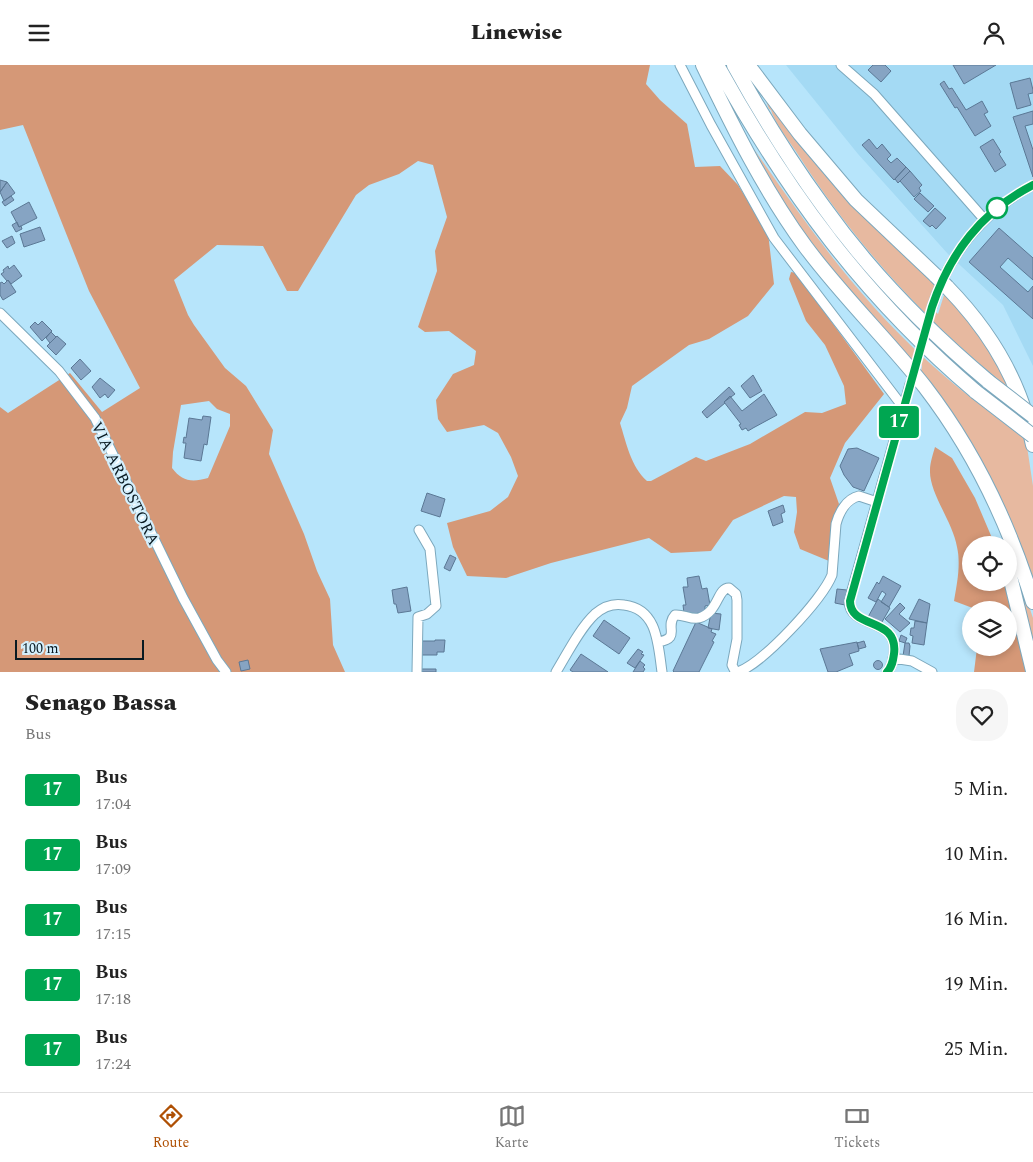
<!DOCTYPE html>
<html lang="de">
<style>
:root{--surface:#fff;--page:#f6f6f6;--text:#222;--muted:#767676;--line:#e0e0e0;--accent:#af5004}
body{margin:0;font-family:Spectral,serif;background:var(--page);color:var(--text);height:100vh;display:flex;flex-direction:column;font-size:19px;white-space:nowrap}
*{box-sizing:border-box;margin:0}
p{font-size:16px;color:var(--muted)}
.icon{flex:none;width:28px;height:28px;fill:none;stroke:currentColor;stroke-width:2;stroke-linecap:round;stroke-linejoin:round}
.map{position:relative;height:607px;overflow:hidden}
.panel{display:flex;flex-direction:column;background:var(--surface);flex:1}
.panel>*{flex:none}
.badge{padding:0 10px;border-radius:4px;font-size:18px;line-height:32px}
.fabs{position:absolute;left:962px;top:471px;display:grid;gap:10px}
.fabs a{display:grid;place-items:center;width:55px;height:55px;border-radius:50%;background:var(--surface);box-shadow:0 2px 8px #0003;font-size:25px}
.scale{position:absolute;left:15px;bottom:12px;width:129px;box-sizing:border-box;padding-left:5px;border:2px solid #091a22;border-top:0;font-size:14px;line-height:18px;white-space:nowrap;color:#091a22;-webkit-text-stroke:4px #d4effc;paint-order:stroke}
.map>.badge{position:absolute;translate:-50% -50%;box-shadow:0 0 0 2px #fff}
.round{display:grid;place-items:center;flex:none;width:52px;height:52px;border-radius:20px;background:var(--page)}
.headline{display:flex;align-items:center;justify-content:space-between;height:85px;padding:0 25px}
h1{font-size:24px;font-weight:800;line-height:38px}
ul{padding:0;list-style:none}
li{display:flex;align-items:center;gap:15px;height:65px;padding:0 25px}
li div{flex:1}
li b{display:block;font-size:19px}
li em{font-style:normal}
li .badge{min-width:55px;font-weight:700;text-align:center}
header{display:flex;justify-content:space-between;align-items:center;height:65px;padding:0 25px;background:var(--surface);font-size:22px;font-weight:800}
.tab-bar{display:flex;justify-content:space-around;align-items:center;height:70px;border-top:1px solid var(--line);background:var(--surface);font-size:14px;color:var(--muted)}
.tab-bar a{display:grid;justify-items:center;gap:2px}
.tab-bar .on{color:var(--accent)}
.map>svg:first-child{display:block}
</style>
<header><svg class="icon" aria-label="menu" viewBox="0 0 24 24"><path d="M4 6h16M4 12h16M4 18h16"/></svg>Linewise<svg class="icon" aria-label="person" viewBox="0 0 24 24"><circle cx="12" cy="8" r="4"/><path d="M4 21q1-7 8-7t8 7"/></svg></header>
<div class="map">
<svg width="1033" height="607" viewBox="0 0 1033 607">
<rect width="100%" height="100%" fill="#b7e5fb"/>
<path fill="#a4daf4" d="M 786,0 L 1033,0 L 1033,301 L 1003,240 L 948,189 L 858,89 Z"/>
<path fill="#e7b9a0" d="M 766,36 L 824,107 L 936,218 L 929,241 L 938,249 L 945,227 L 982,271 L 1010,324 C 928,259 855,179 799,91 C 791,78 775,59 771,45 L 769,44 Z
M 754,84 C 805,158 856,230 922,291 C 955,322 991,348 1026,375 L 1033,421 L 1033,519 L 921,307 L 922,301 L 914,293 L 913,297 L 821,193 L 781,135 Z
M 1014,497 L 1033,553 L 1033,589 L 1012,498 Z"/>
<path fill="#d59877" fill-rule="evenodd" d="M 0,0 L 650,0 L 646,19 L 660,35 L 687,59 L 695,102 L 720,101 L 738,120 L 768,168 L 774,219 L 748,251 L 709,274 L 689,280 L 632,321 L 627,343 L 620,358 C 626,377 631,402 647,416 L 651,416 L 696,392 L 706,396 L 750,379 L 805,347 L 822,348 L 846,339 L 844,321 L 825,280 L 806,256 L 789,214 L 791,207 L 796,208 L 884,329 L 845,378 L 830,413 L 839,439 L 835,452 L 829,496 L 800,484 L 794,467 L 797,447 L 796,432 L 784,431 L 733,455 L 711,486 L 671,488 L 649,473 L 551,498 L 506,513 L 467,511 L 453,482 L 447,458 L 490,446 L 508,432 L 518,411 L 511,392 L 498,368 L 484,360 L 447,367 L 438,354 L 436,335 L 453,309 L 474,300 L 476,286 L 449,266 L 425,267 L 418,262 L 437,206 L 435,186 L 447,152 L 433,100 L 418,96 L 399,109 L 369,120 L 356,130 L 298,226 L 287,226 L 263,181 L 217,180 L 174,215 L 188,250 L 194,260 L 225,303 L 246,321 L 273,365 L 269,389 L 304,469 L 317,506 L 330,534 L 333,580 L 345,607 L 0,607 L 0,342 L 8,348 L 70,308 L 102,347 L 140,323 L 89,226 L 23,60 L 0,65 ZM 209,336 L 217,344 L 230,349 L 230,361 L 208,413 C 191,418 182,416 172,403 L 173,387 L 181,340 Z
M 935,382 L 952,393 L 975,433 L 995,480 L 971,480 L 971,518 L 1007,518 L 1028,607 L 974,607 L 977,583 L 1009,582 L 1009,545 L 978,545 L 954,536 C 957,519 961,499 957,482 C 953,457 929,428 930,405 C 930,398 933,389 935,382 Z"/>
<path fill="#86a4c3" stroke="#5b7895" d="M 873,0 L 885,0 L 891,6 L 881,17 L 868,5 Z
M 953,0 L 996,0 L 964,19 Z
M 1030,13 L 1033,25 L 1033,28 L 1028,29 L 1031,40 L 1017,44 L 1010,18 Z
M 944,16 L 949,24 L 952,23 L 966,45 L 982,36 L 988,47 L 984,49 L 991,61 L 975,71 L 957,42 L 955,43 L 940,19 Z
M 1033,46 L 1033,59 L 1025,61 L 1033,85 L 1033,112 L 1013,52 Z
M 869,74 L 877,84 L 882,79 L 891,90 L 887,94 L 891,98 L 897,93 L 906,102 L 894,115 L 862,80 Z
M 993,74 L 1001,87 L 999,89 L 1006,100 L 995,107 L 980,82 Z
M 906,102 L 910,106 L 898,118 L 895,114 Z
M 910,106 L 922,120 L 919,123 L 921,126 L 914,132 L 900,116 Z
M 0,115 L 7,117 L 0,127 Z
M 7,117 L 15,128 L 4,136 L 0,127 Z
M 920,128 L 934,141 L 928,147 L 914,134 Z
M 11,131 L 14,135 L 5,141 L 2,137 Z
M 29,137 L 37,153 L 19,162 L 11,147 Z
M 935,143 L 946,153 L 936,164 L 932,160 L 930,162 L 923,156 Z
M 17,157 L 19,162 L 21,161 L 22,164 L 16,167 L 12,160 Z
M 40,162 L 45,175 L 24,182 L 20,169 Z
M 999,163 L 1033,193 L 1033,215 L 1008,193 L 1000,202 L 1028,227 L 1033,221 L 1033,254 L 969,197 Z
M 12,171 L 15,178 L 7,183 L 2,176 Z
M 14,200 L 22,211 L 11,219 L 8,215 L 7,216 L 1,209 L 4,207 L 3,205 L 8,201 L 9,204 Z
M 8,215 L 16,227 L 3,235 L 0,230 L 0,218 L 2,217 L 4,219 Z
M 42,256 L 52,266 L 42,276 L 30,262 L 35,257 L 38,260 Z
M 51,267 L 56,272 L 50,278 L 46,273 Z
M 57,271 L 66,279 L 56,290 L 47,281 Z
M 80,294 L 91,306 L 81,315 L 71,303 Z
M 753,310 L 762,326 L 750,333 L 741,321 Z
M 100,313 L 115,325 L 108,333 L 105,329 L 100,333 L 92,322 Z
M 729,322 L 735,329 L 724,337 L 725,338 L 707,353 L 702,347 Z
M 764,329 L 777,350 L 753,363 L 748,366 L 746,363 L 742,365 L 739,360 L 741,359 L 724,337 L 730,331 L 742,346 Z
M 203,351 L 211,352 L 207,380 L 204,379 L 201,396 L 184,393 L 186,378 L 183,378 L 184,372 L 186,373 L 189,353 L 202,355 Z
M 857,383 L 879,393 L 864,426 L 853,422 L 844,410 L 840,401 L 848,384 Z
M 427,428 L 445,434 L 440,452 L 421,446 Z
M 783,440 L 785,447 L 781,449 L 783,457 L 773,461 L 768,446 Z
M 450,490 L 456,493 L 450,506 L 444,503 Z
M 699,511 L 702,524 L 707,523 L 710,540 L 705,541 L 705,547 L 688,550 L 688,547 L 684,548 L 683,540 L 686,540 L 683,522 L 688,522 L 687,513 Z
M 883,511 L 901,521 L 889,542 L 881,537 L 886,529 L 882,526 L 876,537 L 868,533 L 877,517 L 879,519 Z
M 407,522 L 411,546 L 398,548 L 396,539 L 394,539 L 392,525 Z
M 837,524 L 847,525 L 845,540 L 835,538 Z
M 878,534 L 890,543 L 882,557 L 868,552 Z
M 919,534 L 930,539 L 927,558 L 909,554 Z
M 900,538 L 905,543 L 899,549 L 910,558 L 900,567 L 885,554 Z
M 711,548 L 721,549 L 719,565 L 708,563 Z
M 604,555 L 630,573 L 619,589 L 593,571 Z
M 915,556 L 927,558 L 924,580 L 912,578 L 913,571 L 910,570 L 911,563 L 914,563 Z
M 696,557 L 712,564 L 711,567 L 716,569 L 712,576 L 714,577 L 699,607 L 674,607 L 673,606 Z
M 901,570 L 907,573 L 905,578 L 899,576 Z
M 435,575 L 445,575 L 444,587 L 437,587 L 437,590 L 420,590 L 420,576 L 435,576 Z
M 864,576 L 866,582 L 859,584 L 857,578 Z
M 857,577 L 859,586 L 849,589 L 853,600 L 836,607 L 828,607 L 820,584 Z
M 905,578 L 909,578 L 910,581 L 909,591 L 903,591 Z
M 638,584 L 643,587 L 641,589 L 644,590 L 635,603 L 627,598 Z
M 581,589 L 608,607 L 573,607 L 570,605 Z
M 248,595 L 250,604 L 241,606 L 239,597 Z
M873.5 600a4.5 4.5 0 1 1 9 0a4.5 4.5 0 1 1-9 0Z
M 640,596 L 645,600 L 643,602 L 645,604 L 643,607 L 633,607 Z
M 419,604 L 436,604 L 436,607 L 419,607 Z"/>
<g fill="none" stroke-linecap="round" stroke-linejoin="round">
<path stroke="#94bcd0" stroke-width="9" stroke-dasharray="9 4.5" stroke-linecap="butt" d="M 913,309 L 932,242"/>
<defs>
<path id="minor" d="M 680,0 L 711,60 L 774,173 L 903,342
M 841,0 L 874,29 L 984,154
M 932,242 C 949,189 983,146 1033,120
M 0,248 L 59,306 L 95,353 L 183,533 L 217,595 L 226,607
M 658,577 C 682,573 664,562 675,550 C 683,549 691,555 699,553 C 719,547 717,523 729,523 L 736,529 L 737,535 L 737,574 L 732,600 L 735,606 L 738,607
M 893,593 L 912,596 L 932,607
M 417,607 L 418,552 L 427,549 L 436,541 L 430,484 L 419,465
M 556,607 C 567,589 580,563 595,549 C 603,542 613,538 624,540 C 658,544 658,580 662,607
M 738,607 C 763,598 822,535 832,510 L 836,459 C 839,448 846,434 859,431 L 877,437
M 887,607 C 892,602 893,596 894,589 C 899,551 850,565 849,536 L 910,319"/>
<path id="highway" d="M 703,0 C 733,62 764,125 805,181 C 842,231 887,274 925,322 C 975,387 1009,459 1033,537
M 717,0 C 788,128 863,231 976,327
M 734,0 C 761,49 790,96 823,141 C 870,207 927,265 989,317
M 748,0 L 800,69 L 856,135 L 936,211
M 947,222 C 990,266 1022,319 1033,380
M 1009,507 L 1033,606"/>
</defs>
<use href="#minor" stroke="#7ca8bd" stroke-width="11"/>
<use href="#highway" stroke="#7ca8bd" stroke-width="16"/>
<use href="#minor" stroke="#fff" stroke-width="9"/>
<use href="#highway" stroke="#fff" stroke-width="14"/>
<defs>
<path id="highway-bridge" d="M 936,211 L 947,222
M 989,317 L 1033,351
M 976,327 L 1033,371"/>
</defs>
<use href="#highway-bridge" stroke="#7ca8bd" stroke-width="16" stroke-linecap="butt"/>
<use href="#highway-bridge" stroke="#fff" stroke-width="14"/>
</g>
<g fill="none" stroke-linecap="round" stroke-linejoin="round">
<defs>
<path id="line" d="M 887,607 C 892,602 893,596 894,589 C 899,551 850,565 850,536 L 932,242 C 950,188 981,147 1033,120"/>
</defs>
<use href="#line" stroke="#fff" stroke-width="11"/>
<use href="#line" stroke="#00a651" stroke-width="8"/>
</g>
<circle fill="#fff" stroke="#00a651" stroke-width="2.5" cx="997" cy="143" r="10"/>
<g text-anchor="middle" stroke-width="4.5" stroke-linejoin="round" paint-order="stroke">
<g font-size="16" fill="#091a22" stroke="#d4effc">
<text transform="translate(126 418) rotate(64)" y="6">VIA ARBOSTORA</text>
</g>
</g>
</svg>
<div class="fabs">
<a><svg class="icon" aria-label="locate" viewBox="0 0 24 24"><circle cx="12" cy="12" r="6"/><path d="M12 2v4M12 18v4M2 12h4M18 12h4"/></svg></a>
<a><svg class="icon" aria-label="layers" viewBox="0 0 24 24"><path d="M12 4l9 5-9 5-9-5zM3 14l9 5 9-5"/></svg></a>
</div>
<div class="scale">100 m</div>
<b class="badge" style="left:899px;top:357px;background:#00a651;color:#fff">17</b>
</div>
<section class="panel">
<div class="headline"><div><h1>Senago Bassa</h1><p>Bus</p></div><a class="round"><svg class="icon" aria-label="heart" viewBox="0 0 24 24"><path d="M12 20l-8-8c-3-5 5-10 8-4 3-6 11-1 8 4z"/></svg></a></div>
<ul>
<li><span class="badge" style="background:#00a651;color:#fff">17</span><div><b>Bus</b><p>17:04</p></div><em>5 Min.</em></li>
<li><span class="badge" style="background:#00a651;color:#fff">17</span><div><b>Bus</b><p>17:09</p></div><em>10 Min.</em></li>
<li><span class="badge" style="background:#00a651;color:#fff">17</span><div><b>Bus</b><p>17:15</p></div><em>16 Min.</em></li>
<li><span class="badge" style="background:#00a651;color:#fff">17</span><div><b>Bus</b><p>17:18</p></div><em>19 Min.</em></li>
<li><span class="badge" style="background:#00a651;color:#fff">17</span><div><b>Bus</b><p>17:24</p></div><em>25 Min.</em></li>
</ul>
</section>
<nav class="tab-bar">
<a class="on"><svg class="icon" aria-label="directions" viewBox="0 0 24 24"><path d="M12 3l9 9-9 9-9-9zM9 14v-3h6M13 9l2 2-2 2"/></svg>Route</a>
<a><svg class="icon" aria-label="map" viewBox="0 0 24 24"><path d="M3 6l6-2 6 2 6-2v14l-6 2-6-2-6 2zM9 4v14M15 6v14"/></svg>Karte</a>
<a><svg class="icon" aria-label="tickets" viewBox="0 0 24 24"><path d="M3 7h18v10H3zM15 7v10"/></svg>Tickets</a>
</nav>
